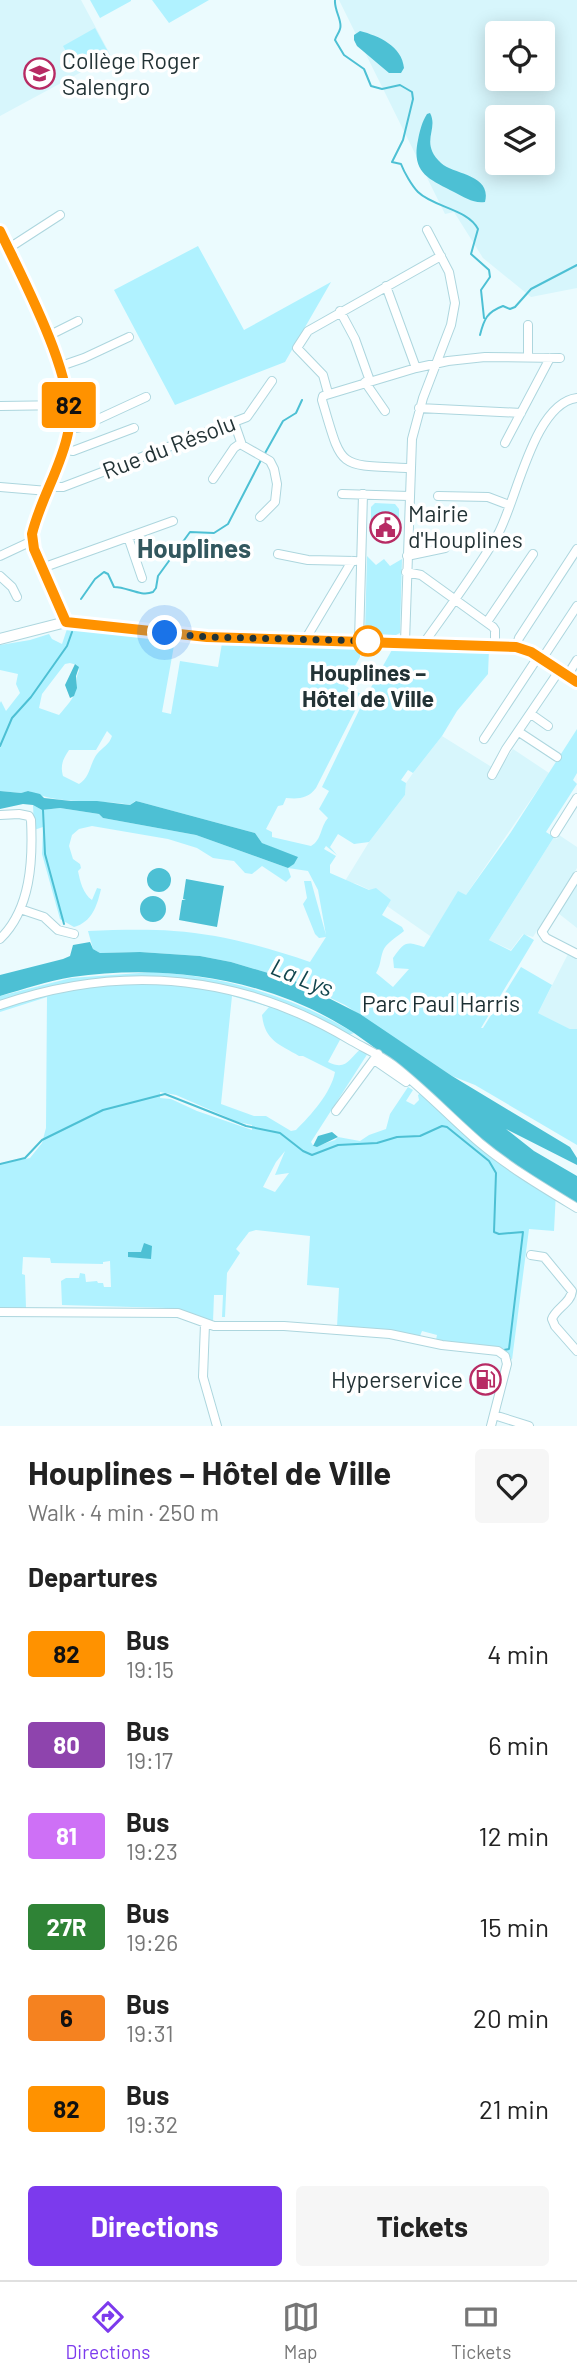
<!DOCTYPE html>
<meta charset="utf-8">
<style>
:root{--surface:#fff;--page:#f6f6f6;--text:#222;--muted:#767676;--line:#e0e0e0;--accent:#7c3aed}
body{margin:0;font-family:Barlow,sans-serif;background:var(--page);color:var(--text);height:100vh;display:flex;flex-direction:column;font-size:26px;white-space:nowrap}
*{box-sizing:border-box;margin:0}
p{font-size:23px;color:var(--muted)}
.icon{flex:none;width:38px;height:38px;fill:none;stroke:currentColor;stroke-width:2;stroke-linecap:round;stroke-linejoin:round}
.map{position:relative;height:1426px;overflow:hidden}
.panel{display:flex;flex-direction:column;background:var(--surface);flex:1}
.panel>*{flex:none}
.badge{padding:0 14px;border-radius:5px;font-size:24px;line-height:46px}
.controls{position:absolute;left:485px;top:21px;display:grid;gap:14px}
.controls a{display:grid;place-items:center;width:70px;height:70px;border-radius:7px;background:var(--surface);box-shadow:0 4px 18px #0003;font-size:35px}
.you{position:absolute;width:35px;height:35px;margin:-18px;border:5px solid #fff;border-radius:50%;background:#1a73e8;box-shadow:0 0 0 10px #1a73e833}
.map>.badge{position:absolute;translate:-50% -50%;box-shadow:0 0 0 4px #fff}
h2{padding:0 28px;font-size:26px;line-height:63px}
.round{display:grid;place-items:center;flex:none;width:74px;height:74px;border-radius:7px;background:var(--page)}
.head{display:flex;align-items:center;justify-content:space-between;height:119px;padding:0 28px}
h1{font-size:33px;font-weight:700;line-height:52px}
.primary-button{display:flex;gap:14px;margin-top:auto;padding:14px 28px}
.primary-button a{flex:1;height:80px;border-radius:7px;background:var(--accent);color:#fff;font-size:28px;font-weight:700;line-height:80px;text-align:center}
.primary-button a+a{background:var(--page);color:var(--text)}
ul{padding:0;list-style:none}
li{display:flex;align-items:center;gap:21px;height:91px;padding:0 28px}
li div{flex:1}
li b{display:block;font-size:26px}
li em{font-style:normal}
li .badge{min-width:77px;font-weight:700;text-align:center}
.dock{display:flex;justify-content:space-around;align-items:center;height:98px;border-top:2px solid var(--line);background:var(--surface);font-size:19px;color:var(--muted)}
.dock a{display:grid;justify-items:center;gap:4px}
.dock .current{color:var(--accent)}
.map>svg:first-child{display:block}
</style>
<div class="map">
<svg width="577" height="1426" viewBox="0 0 577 1426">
<rect width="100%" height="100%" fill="#ebfbfe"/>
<path fill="#d7f6fc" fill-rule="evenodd" d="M 0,0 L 81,0 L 111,56 L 0,116 Z
M 339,0 L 577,0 L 577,288 L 531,297 L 483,258 L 454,212 L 445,214 ZM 497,33 L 542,33 L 542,79 L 497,79 ZM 497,117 L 542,117 L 542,163 L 497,163 Z
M 442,736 L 498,771 L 513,749 L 549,773 L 466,895 L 433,938 L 387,906 L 391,900 L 357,884 L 345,881 L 369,842 L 405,795 L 406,783 L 413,773 Z
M 559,835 L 577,847 L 577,868 L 533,937 L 523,934 L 511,950 L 489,940 L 554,837 L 557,839 Z
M 577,883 L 577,928 L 558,913 Z
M 568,954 L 577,958 L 577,1029 L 570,1029 L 538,1013 Z"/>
<path fill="#b0f2ff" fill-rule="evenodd" d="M 90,0 L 131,0 L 131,1 L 100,18 Z
M 152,0 L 209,0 L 169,23 Z
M 95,28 L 107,50 L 75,67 L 63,46 Z
M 198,246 L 244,330 L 331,282 L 285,362 L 175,405 L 114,290 Z
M 375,503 L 395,504 L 399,509 L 399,523 L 389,522 L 392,518 L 390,515 L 381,515 L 381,522 L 374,523 L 374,531 L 371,531 L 371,507 Z
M 367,556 L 376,565 L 384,559 L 390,566 L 402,559 L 400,633 L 396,635 L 368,634 L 365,632 Z
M 67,629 L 140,635 L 151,637 L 156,641 L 175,640 L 162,712 L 171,714 L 180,661 L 218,667 L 222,643 L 360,646 L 360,657 L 344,685 L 363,695 L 316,788 C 308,799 298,799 286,798 L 283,805 L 278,806 L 266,829 L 272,832 L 272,837 L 311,846 C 322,840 320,827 328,818 L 319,809 L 329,791 L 322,787 L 365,698 L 393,648 L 489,650 L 488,674 L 457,711 L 442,736 L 413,773 L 408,770 L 401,780 L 406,783 L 405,795 L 369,842 L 354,844 L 338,834 L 330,847 L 337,855 L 326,846 L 324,849 L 336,856 L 330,865 L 330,873 L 369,890 L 376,888 L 391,900 L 382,915 L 402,927 L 404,931 C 397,937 386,943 383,951 C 380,959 381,965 376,973 L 393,987 L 409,969 L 394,968 L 393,958 C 405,942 405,941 424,947 L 458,891 L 466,895 L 511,832 L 577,729 L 577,773 L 573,780 L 577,784 L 546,832 L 554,837 L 489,940 L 511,951 L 524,934 L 534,940 L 481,1028 L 483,1028 L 521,967 L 552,985 L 538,1013 L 570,1029 L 577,1029 L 577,1145 L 475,1085 L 452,1076 L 345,1005 L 295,981 L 231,962 L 200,956 L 140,952 L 100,953 L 93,949 L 88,931 C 117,930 146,929 174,931 C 220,934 267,947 310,962 L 326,937 L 319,938 L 315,934 L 303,904 L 307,898 L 304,881 L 311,881 L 326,935 L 318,890 L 308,871 L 288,868 L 291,877 L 286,882 L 262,866 L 252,874 L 245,873 L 234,861 L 213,858 L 197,848 L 168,839 L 92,826 L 79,829 L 72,835 L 69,846 L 73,859 L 80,864 L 81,868 L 78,871 C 80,881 83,894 92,900 L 97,888 L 101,889 C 97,906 92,922 74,927 L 60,919 L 42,854 L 43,827 L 34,830 L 33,805 L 42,810 L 60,808 L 99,814 L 103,818 L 196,835 L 288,868 L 297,858 L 262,843 L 255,833 L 140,802 L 135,801 L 130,805 C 96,798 61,806 29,791 L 21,793 L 0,791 L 0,703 L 1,701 L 6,711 L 20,693 L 16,684 L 18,674 L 0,670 L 0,645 L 30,640 L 49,634 L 52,639 L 62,644 ZM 70,663 L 77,665 L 79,671 C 75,678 78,681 76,689 C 75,697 65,708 59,715 L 39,708 L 42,694 L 65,664 ZM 107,731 L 112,736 C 109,745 103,747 97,754 C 90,763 90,778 79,784 L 63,776 C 60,765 63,759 69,750 L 96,750 Z
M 153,972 C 224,976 293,996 354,1033 L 341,1038 L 328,1062 C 347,1071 348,1059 361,1049 L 368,1053 L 311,1142 L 314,1147 L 335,1140 L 338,1137 L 360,1141 L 369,1135 L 386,1129 L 390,1114 L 408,1087 L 413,1090 L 406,1101 L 414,1105 L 419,1100 L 418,1095 L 422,1092 L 556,1192 L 554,1231 L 529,1229 L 512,1360 L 507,1352 L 499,1348 L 436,1340 L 437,1335 L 422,1331 L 420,1336 L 337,1327 L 339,1288 L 307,1285 L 310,1236 L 256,1230 L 249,1232 L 236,1249 L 240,1253 L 227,1273 L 225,1317 L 222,1317 L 223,1295 L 214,1295 L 213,1322 L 168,1308 L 62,1305 L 61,1281 L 66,1278 L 79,1278 L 80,1273 L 85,1274 L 86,1282 L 97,1281 L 98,1283 L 103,1283 L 104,1287 L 111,1287 L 110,1261 L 103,1262 L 103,1264 L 51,1263 L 50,1258 L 23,1257 L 22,1274 L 25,1275 L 26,1308 L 0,1309 L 0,1164 L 30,1158 L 42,1143 L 46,1128 L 47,997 L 0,1012 L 0,996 L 71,978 ZM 232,996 L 269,1007 L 262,1015 C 265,1041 279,1044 299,1056 L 303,1056 L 335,1072 C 331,1093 311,1115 296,1130 L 291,1131 L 266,1116 L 254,1116 L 221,1104 ZM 160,1092 L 176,1095 L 238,1122 L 252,1125 L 252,1130 L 197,1111 L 171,1099 L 160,1098 ZM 285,1151 L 275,1175 L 289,1173 L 275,1192 L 263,1187 L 276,1162 Z"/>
<path fill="#4dc0d4" d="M 360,31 C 379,36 402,46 404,68 L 401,73 L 389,73 L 357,46 L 354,40 L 354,35 Z
M 430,113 C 439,130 419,142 441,163 C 454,175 492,174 485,202 C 474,204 464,197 454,192 C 429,179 411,173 418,140 C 420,130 422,122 427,114 Z
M 75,664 L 79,667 L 76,676 L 77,688 L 74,696 L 70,698 L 65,685 Z
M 0,791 L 21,793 L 28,791 L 40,794 L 44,798 L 71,801 L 97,801 L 130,805 L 136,801 L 140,802 L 255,833 L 262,843 L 298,857 L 294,864 L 288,868 L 196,835 L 103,818 L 99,814 L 60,808 L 42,810 L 33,805 L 23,804 L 0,809 Z
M147 880a12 12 0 1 1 24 0a12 12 0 1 1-24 0Z
M 186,879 L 224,886 L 217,927 L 179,920 L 182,900 L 186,900 L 183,899 Z
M140 909a13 13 0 1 1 26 0a13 13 0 1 1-26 0Z
M 90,942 L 93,949 L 100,953 L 140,952 L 200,956 L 231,962 L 295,981 L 360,1014 L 452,1076 L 570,1147 L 577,1158 L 577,1165 L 506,1129 L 534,1151 L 577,1176 L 577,1205 C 544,1185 510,1165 480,1140 C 438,1104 400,1064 354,1033 C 272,979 168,963 72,977 C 47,981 24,989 0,996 L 0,975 L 63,959 L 70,956 L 73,945 Z
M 332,1132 L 338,1137 L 317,1147 L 313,1146 L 318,1136 Z
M 144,1243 L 152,1246 L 151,1259 L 128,1257 L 128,1252 L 141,1252 Z"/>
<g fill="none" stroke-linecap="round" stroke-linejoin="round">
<path stroke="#4dc0d4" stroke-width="2" d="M 335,0 C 334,11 343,21 340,29 C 339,33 336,36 335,40 L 344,55 L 364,69 L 371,86 L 382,89 L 400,85 L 412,92 L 413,99 L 403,140 L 392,162 L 401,164 C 404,172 412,186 418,192 C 433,207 468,209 478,229 L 471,254 L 489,270 L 490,277 L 481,290 L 484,318
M 480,335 C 484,319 487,312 503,306 L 510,309 L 515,307 L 531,289 L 577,265
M 264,455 L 283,421 L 296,413 L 302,400
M 81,599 L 95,579 L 104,572 L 108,574 L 114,587 C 128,587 140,597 153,592 L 156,588 L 158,576 L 190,532 L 214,533 L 228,524 L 261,460
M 0,746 L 12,718 L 31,697 L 67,646 L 72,632
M 43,810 L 45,854 L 64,924
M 0,1164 L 25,1158 L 42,1140 L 103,1110 L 165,1094 L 246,1126 L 280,1133 L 303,1151 L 312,1155 L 338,1145 L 377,1143 L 397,1137 L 420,1136 L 442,1126 L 447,1127 L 489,1161 L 496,1173 L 494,1232 L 499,1234 L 523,1232 L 509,1349 L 504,1350"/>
<defs>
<path id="minor" d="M 0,231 C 24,279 80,383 68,436 L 32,537 L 34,549 L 66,622
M 9,248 L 60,215
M 386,286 L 416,368
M 340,311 L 355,339 L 370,381
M 48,336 L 78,321
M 528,357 L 528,325
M 58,367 L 84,358 L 129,337
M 365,382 L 385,411
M 328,393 L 323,375 L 297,348 L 308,331 L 441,256
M 0,406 L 69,405
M 419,408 L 521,413
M 234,422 L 242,445 L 270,461 L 274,469 L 277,484 L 275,502 L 260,517
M 69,429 L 81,427 L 146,397
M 505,443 L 550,358
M 63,449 L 73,451 L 134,428
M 409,468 C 336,465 343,470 322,400 L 323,396 L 416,368 L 448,361 L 485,357 L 560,358
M 213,479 L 234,448 L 241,443
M 0,487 L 48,491
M 49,487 L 63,487 L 247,417 L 272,381
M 342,494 L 409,496
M 438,496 L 488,497 L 509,505
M 128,537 L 142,578
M 278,554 L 308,560 L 355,561
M 0,556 L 32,541
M 407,556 L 445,548
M 42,568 L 173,521
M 406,572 L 421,575 L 493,627 L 495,630 L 495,645
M 0,576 L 12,587 L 17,597
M 487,622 L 533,554
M 305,640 L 352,561
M 359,641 L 363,494
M 405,642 L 412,439 L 423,398 L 451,325 L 455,303 L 449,272 L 427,230
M 424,643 C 449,608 475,573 497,536 C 516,504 533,403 577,398
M 516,647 L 519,638 L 577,549
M 542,659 L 577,606
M 567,676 L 577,660
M 531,714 L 548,726
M 519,732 L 557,757
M 484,739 L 538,657
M 492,775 L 506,749 L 559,671
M 0,815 L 19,814 L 29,816 L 31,820 C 33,860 31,909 0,939
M 555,833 L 577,798
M 577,876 L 542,932 L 546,938 L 577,954
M 20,909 L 44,917 L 58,930 L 74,934
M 0,1005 C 122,963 241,974 352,1041 C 366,1049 380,1055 393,1065 C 424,1089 451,1118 480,1143 C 510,1168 544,1188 577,1208
M 374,1060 L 406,1082
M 336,1111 L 378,1054
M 531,1255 L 544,1257 L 572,1291 C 571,1303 556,1308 552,1319 L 555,1326 L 577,1351
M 0,1312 L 178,1313 L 214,1326 L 284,1326 L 390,1334 L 442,1345 L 498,1351 L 505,1356 L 507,1364 L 491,1426
M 205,1324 L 203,1377 L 217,1426
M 494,1415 L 529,1426"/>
<path id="major" d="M 0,639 L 66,622 L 207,637 L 495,645 L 528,650 L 577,682"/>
</defs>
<use href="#minor" stroke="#add6de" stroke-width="10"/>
<use href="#major" stroke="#add6de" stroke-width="12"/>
<use href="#minor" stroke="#fff" stroke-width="8"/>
<use href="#major" stroke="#fff" stroke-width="10"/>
</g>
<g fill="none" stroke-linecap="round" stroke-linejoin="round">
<defs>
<path id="line" d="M 0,231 C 22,278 79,382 68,433 C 61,468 40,500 32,534 L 34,549 L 66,622 L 207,637 L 516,647 L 531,652 L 577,682"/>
</defs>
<use href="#line" stroke="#fff" stroke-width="16"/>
<use href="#line" stroke="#ff9200" stroke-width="10"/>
<path stroke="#233336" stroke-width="7" stroke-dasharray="0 12.6" d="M 165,633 L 207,637 L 368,641"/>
</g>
<defs>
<symbol id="school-ring" viewBox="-11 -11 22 22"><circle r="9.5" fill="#fff" stroke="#b72b64" stroke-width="1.5"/><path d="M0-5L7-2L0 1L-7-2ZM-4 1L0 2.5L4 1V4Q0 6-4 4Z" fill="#b72b64"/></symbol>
<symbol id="civic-ring" viewBox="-11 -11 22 22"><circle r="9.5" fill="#fff" stroke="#b72b64" stroke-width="1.5"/><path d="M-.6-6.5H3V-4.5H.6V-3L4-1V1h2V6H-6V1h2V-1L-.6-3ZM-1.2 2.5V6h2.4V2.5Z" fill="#b72b64"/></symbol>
<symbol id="fuel-ring" viewBox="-11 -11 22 22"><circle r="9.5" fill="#fff" stroke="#b72b64" stroke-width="1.5"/><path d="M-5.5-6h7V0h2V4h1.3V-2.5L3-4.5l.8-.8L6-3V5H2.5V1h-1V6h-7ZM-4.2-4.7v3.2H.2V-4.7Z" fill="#b72b64"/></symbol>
</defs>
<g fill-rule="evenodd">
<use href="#school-ring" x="22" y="56" width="35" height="35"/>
<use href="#civic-ring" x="368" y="510" width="35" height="35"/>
<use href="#fuel-ring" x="468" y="1362" width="35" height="35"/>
</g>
<circle fill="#fff" stroke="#ff9200" stroke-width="3.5" cx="368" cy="641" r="14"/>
<g text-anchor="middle" stroke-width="7" stroke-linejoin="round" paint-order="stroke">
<g font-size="23" fill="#233336" stroke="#fff" text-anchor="start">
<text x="62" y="69">Collège Roger<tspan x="62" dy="26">Salengro</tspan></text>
<text x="408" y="522">Mairie<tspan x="408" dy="26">d'Houplines</tspan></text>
<text x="463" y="1388" text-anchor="end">Hyperservice</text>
</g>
<g font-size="23" fill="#233336" stroke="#fff">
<text transform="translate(169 447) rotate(-21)" y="8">Rue du Résolu</text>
</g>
<g font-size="23" font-weight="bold" fill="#233336" stroke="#fff">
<text x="368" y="681">Houplines –<tspan x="368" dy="26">Hôtel de Ville</tspan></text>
</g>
<g font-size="23" fill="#1b2f33" stroke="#fff">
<text x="441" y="1012">Parc Paul Harris</text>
</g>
<g font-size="24" font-style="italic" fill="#13464e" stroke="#fff">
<text transform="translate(302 978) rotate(22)" y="8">La Lys</text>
</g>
<g font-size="26" font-weight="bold" fill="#32575e" stroke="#fff">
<text x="194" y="558">Houplines</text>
</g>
</g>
</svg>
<div class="controls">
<a><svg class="icon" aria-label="locate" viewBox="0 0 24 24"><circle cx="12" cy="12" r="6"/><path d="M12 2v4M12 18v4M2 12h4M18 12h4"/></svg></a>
<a><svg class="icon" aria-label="layers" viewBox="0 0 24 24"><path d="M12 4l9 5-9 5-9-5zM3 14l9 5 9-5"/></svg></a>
</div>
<div class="you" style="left:165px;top:633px"></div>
<b class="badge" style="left:69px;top:405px;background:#ff9200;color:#111">82</b>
</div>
<section class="panel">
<div class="head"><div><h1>Houplines – Hôtel de Ville</h1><p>Walk · 4 min · 250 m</p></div><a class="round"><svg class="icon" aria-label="heart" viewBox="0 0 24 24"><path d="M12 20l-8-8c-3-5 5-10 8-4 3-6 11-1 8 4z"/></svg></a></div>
<h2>Departures</h2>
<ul>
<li><span class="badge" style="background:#ff9200;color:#111">82</span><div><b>Bus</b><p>19:15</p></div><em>4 min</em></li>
<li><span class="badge" style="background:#8e44ad;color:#fff">80</span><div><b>Bus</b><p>19:17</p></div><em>6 min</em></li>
<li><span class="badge" style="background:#ce70f6;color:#fff">81</span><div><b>Bus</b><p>19:23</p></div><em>12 min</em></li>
<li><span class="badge" style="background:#2f8336;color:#fff">27R</span><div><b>Bus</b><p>19:26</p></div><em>15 min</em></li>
<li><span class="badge" style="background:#f58220;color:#111">6</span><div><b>Bus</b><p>19:31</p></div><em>20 min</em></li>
<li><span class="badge" style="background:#ff9200;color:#111">82</span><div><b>Bus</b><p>19:32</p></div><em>21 min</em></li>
</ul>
<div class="primary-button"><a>Directions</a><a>Tickets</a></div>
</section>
<nav class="dock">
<a class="current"><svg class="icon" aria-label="directions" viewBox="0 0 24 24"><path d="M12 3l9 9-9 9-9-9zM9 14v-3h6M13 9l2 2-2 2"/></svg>Directions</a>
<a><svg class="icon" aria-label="map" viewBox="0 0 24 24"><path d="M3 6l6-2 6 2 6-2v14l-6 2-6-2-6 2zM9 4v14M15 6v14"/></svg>Map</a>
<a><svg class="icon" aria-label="tickets" viewBox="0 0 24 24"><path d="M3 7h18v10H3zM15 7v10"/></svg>Tickets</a>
</nav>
